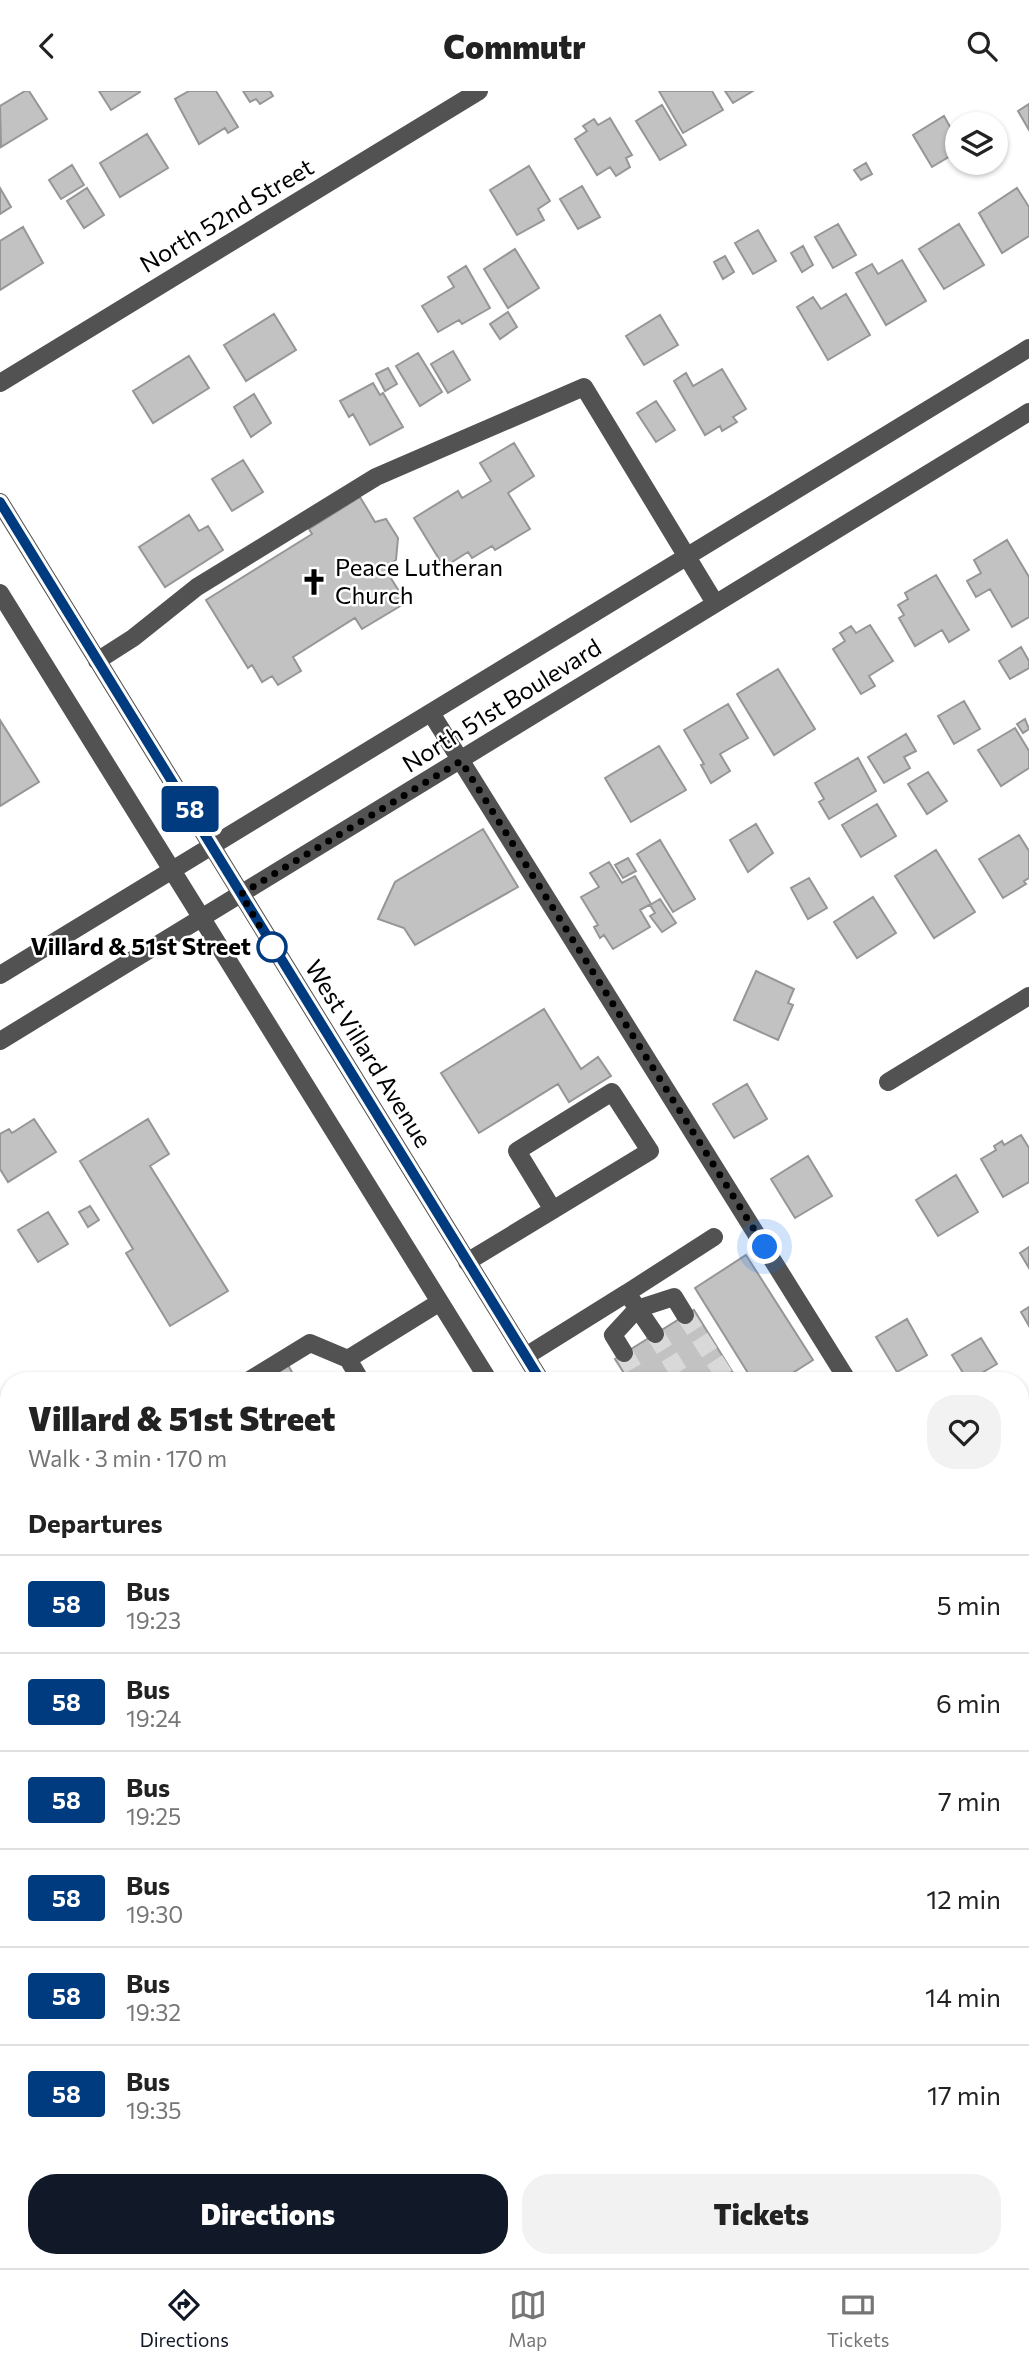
<!DOCTYPE html>
<meta charset="utf-8">
<style>
:root{--surface:#fff;--page:#f2f2f2;--text:#222;--muted:#767676;--line:#e0e0e0;--accent:#111827}
body{margin:0;font-family:Commissioner,sans-serif;background:var(--page);color:var(--text);height:100vh;display:flex;flex-direction:column;font-size:26px;white-space:nowrap}
*{box-sizing:border-box;margin:0}
p{font-size:23px;color:var(--muted)}
.icon{flex:none;width:38px;height:38px;fill:none;stroke:currentColor;stroke-width:2;stroke-linecap:round;stroke-linejoin:round}
.map{position:relative;flex:1;overflow:hidden}
.sheet{position:absolute;left:0px;top:1281px;width:1029px;height:896px;display:flex;flex-direction:column;background:var(--surface);border-radius:28px 28px 0 0;box-shadow:0 2px 5px #0004}
.sheet>*{flex:none}
.badge{padding:0 14px;border-radius:5px;font-size:24px;line-height:46px}
.fabs{position:absolute;left:945px;top:21px;display:grid;gap:14px}
.fabs a{display:grid;place-items:center;width:63px;height:63px;border-radius:50%;background:var(--surface);box-shadow:0 2px 5px #0004;font-size:35px}
.you{position:absolute;width:35px;height:35px;margin:-18px;border:5px solid #fff;border-radius:50%;background:#1a73e8;box-shadow:0 0 0 10px #1a73e833}
.map>.badge{position:absolute;translate:-50% -50%;box-shadow:0 0 0 4px #fff}
h2{padding:0 28px;font-size:26px;line-height:63px}
.round{display:grid;place-items:center;flex:none;width:74px;height:74px;border-radius:28px;background:var(--page)}
.head{display:flex;align-items:center;justify-content:space-between;height:119px;padding:0 28px}
h1{font-size:33px;font-weight:800;line-height:52px}
.action{display:flex;gap:14px;margin-top:auto;padding:14px 28px}
.action a{flex:1;height:80px;border-radius:28px;background:var(--accent);color:#fff;font-size:28px;font-weight:800;line-height:80px;text-align:center}
.action a+a{background:var(--page);color:var(--text)}
ul{padding:0;list-style:none}
li{display:flex;align-items:center;gap:21px;height:98px;padding:0 28px;border-top:2px solid var(--line)}
li div{flex:1}
li b{display:block;font-size:26px}
li em{font-style:normal}
li .badge{min-width:77px;font-weight:700;text-align:center}
header{display:flex;justify-content:space-between;align-items:center;height:91px;padding:0 28px;background:var(--surface);font-size:32px;font-weight:800}
.tabs{display:flex;justify-content:space-around;align-items:center;height:98px;border-top:2px solid var(--line);background:var(--surface);font-size:19px;color:var(--muted)}
.tabs a{display:grid;justify-items:center;gap:4px}
.tabs .selected{color:var(--accent)}
.map>svg:first-child{display:block}
</style>
<header><svg class="icon" aria-label="back" viewBox="0 0 24 24"><path d="M15 5l-7 7 7 7"/></svg>Commutr<svg class="icon" aria-label="search" viewBox="0 0 24 24"><circle cx="10" cy="10" r="6"/><path d="M15 15l6 6"/></svg></header>
<div class="map">
<svg width="1029" height="2177" viewBox="0 0 1029 2177">
<rect width="100%" height="100%" fill="#fff"/>
<path fill="#c2c2c2" stroke="#969696" stroke-width="2" d="M 25,0 L 29,0 L 47,28 L 1,56 L 0,15 Z
M 99,0 L 140,0 L 140,1 L 111,19 Z
M 189,0 L 216,0 L 238,36 L 228,42 L 225,37 L 199,53 L 175,8 Z
M 243,0 L 270,0 L 273,5 L 260,13 L 256,8 L 250,11 Z
M 659,0 L 712,0 L 723,19 L 683,42 Z
M 725,0 L 753,0 L 733,12 Z
M 1029,13 L 1029,39 L 1018,20 Z
M 662,14 L 686,54 L 660,69 L 636,30 Z
M 944,25 L 957,48 L 957,61 L 932,76 L 913,44 Z
M 610,27 L 632,64 L 626,67 L 630,76 L 616,85 L 610,76 L 597,84 L 575,48 L 587,40 L 583,35 L 594,28 L 598,34 Z
M 147,43 L 168,77 L 120,106 L 100,72 Z
M 866,72 L 872,83 L 861,89 L 854,79 Z
M 72,74 L 84,94 L 61,108 L 49,89 Z
M 529,75 L 550,110 L 538,118 L 544,129 L 517,144 L 490,99 Z
M 582,95 L 600,126 L 578,138 L 560,108 Z
M 0,97 L 11,116 L 0,123 Z
M 87,97 L 104,124 L 84,137 L 67,110 Z
M 1017,97 L 1029,116 L 1029,145 L 1002,162 L 979,122 Z
M 838,133 L 856,164 L 833,177 L 815,146 Z
M 959,133 L 984,174 L 944,198 L 919,158 Z
M 23,136 L 43,172 L 0,199 L 0,150 Z
M 758,139 L 776,170 L 753,183 L 735,152 Z
M 803,155 L 813,174 L 802,181 L 791,162 Z
M 515,158 L 539,197 L 508,217 L 484,178 Z
M 725,165 L 734,181 L 723,188 L 714,171 Z
M 902,169 L 926,210 L 886,234 L 856,182 L 872,173 L 878,183 Z
M 466,175 L 490,217 L 462,233 L 459,229 L 438,241 L 422,215 L 454,196 L 448,186 Z
M 846,203 L 870,244 L 828,269 L 797,216 L 813,206 L 821,218 Z
M 508,221 L 517,236 L 500,248 L 490,233 Z
M 274,223 L 296,259 L 246,290 L 224,254 Z
M 660,224 L 678,254 L 644,274 L 626,245 Z
M 453,260 L 470,289 L 448,302 L 431,273 Z
M 418,262 L 442,301 L 420,315 L 396,275 Z
M 189,265 L 209,297 L 153,332 L 133,300 Z
M 388,277 L 397,293 L 385,300 L 376,283 Z
M 722,278 L 746,318 L 733,326 L 737,331 L 722,340 L 720,335 L 705,344 L 674,290 L 686,282 L 693,295 Z
M 373,292 L 380,304 L 383,302 L 403,336 L 370,354 L 353,323 L 349,326 L 340,310 Z
M 254,303 L 271,332 L 251,346 L 234,316 Z
M 656,310 L 675,339 L 656,351 L 637,322 Z
M 514,352 L 534,385 L 508,402 L 530,438 L 495,459 L 492,455 L 472,467 L 468,461 L 444,476 L 414,427 L 458,400 L 462,407 L 491,390 L 480,372 Z
M 243,369 L 263,401 L 232,420 L 212,388 Z
M 360,406 L 375,431 L 386,428 L 398,447 L 396,469 L 384,476 L 402,505 L 398,508 L 402,514 L 362,538 L 355,527 L 293,566 L 301,580 L 278,594 L 272,585 L 262,591 L 252,574 L 248,577 L 206,509 L 312,443 L 309,438 Z
M 189,424 L 199,440 L 208,435 L 223,459 L 165,496 L 139,456 Z
M 1007,449 L 1029,486 L 1029,526 L 1012,536 L 990,498 L 976,506 L 967,490 L 981,482 L 974,469 Z
M 936,484 L 969,539 L 949,551 L 942,539 L 915,555 L 899,527 L 904,524 L 898,514 L 908,508 L 905,502 Z
M 870,534 L 893,570 L 869,585 L 875,595 L 861,603 L 833,558 L 845,550 L 840,542 L 851,535 L 856,542 Z
M 1021,556 L 1029,570 L 1029,577 L 1010,588 L 999,570 Z
M 778,578 L 815,638 L 774,664 L 737,603 Z
M 964,610 L 980,638 L 954,653 L 938,625 Z
M 728,613 L 748,647 L 720,663 L 730,680 L 711,692 L 701,674 L 704,673 L 684,639 Z
M 1025,628 L 1029,638 L 1023,642 L 1017,633 Z
M 0,629 L 39,691 L 0,715 Z
M 1015,637 L 1029,660 L 1029,677 L 1001,695 L 978,659 Z
M 906,643 L 916,660 L 904,666 L 910,677 L 884,692 L 868,666 Z
M 659,655 L 686,699 L 631,731 L 605,687 Z
M 858,667 L 876,700 L 829,728 L 819,711 L 824,708 L 815,692 Z
M 928,681 L 947,710 L 927,723 L 908,693 Z
M 877,713 L 896,745 L 861,766 L 842,734 Z
M 756,733 L 773,762 L 748,781 L 730,749 Z
M 483,738 L 518,796 L 415,854 L 404,837 L 378,828 L 395,791 Z
M 1019,744 L 1029,760 L 1029,787 L 1024,790 L 1026,793 L 1003,807 L 979,768 Z
M 660,749 L 695,808 L 673,821 L 637,763 Z
M 936,759 L 975,821 L 934,847 L 895,785 Z
M 628,767 L 636,780 L 623,787 L 615,774 Z
M 609,771 L 622,792 L 635,785 L 651,813 L 640,819 L 650,836 L 613,858 L 604,844 L 600,847 L 594,836 L 598,834 L 581,806 L 599,796 L 590,782 Z
M 809,787 L 827,817 L 808,828 L 791,797 Z
M 873,806 L 896,842 L 857,867 L 834,831 Z
M 660,808 L 676,832 L 662,841 L 650,825 L 655,822 L 650,814 Z
M 756,880 L 794,898 L 788,912 L 793,914 L 778,949 L 734,929 Z
M 544,918 L 581,978 L 598,966 L 611,985 L 569,1011 L 558,993 L 479,1042 L 441,982 Z
M 747,993 L 767,1028 L 734,1047 L 713,1013 Z
M 34,1028 L 56,1061 L 8,1091 L 0,1078 L 0,1043 L 9,1038 L 12,1042 Z
M 148,1028 L 169,1063 L 150,1075 L 228,1200 L 170,1235 L 126,1162 L 133,1158 L 80,1070 Z
M 1021,1044 L 1029,1057 L 1029,1091 L 1003,1106 L 981,1068 L 996,1059 L 994,1055 L 1002,1050 L 1004,1054 Z
M 808,1065 L 832,1105 L 795,1127 L 771,1088 Z
M 956,1084 L 978,1121 L 938,1145 L 916,1109 Z
M 90,1115 L 99,1129 L 88,1136 L 79,1121 Z
M 48,1121 L 68,1153 L 38,1171 L 18,1139 Z
M 1029,1156 L 1029,1177 L 1020,1162 Z
M 746,1164 L 813,1269 L 780,1290 L 753,1290 L 695,1197 Z
M 1029,1216 L 1029,1235 L 1021,1221 Z
M 694,1219 L 738,1290 L 629,1290 L 615,1268 Z
M 907,1228 L 927,1264 L 897,1281 L 876,1246 Z
M 981,1247 L 997,1273 L 968,1290 L 952,1264 Z
M 288,1274 L 297,1290 L 262,1290 Z
M 1024,1626 L 1029,1633 L 1029,1667 L 1020,1672 L 1020,1628 Z
M 5,1787 L 9,1794 L 9,1815 L 0,1820 L 0,1790 Z
M 1020,1799 L 1026,1809 L 1029,1807 L 1029,1834 L 1020,1839 Z
M 1029,1855 L 1029,1897 L 1020,1883 L 1020,1861 Z
M 9,2004 L 9,2069 L 0,2075 L 0,2009 Z
M 158,2168 L 239,2168 L 245,2177 L 160,2177 L 155,2170 Z
M 407,2168 L 432,2168 L 438,2177 L 396,2177 Z
M 483,2168 L 562,2168 L 565,2173 L 558,2177 L 469,2177 Z
M 880,2168 L 911,2168 L 916,2177 L 864,2177 Z"/>
<g fill="none" stroke-linecap="round" stroke-linejoin="round">
<path stroke="#d9d9d9" stroke-width="18" stroke-dasharray="18 9" stroke-linecap="butt" d="M 685,1224 L 728,1290
M 655,1243 L 684,1290
M 624,1262 L 640,1290"/>
<path stroke="#525252" stroke-width="18" d="M 0,292 L 479,0
M 0,411 L 541,1290
M 0,502 L 489,1290
M 97,570 L 133,547 L 197,496 L 376,386 L 584,296 L 715,512
M 431,622 L 848,1290
M 0,884 L 1029,257
M 0,950 L 1029,321
M 888,991 L 1029,905
M 467,1171 C 528,1134 589,1097 650,1060 L 612,1001 L 517,1060 L 553,1119
M 655,1243 L 627,1202 L 714,1146
M 624,1262 L 613,1244 L 637,1218 L 674,1206 L 685,1224
M 526,1265 L 627,1202
M 348,1268 L 440,1211
M 248,1290 L 310,1252 L 348,1268 L 361,1290
M 0,1529 L 9,1546
M 1020,1566 L 1029,1580
M 0,1610 L 9,1596
M 0,1656 L 9,1670
M 1020,2060 L 1029,2074
M 1020,2151 L 1029,2164
M 0,2167 L 9,2161
M 311,2168 L 316,2177"/>
</g>
<g fill="none" stroke-linecap="round" stroke-linejoin="round">
<defs>
<path id="line" d="M 0,411 L 541,1290"/>
</defs>
<use href="#line" stroke="#fff" stroke-width="16"/>
<use href="#line" stroke="#003b80" stroke-width="10"/>
<path stroke="#000" stroke-width="7" stroke-dasharray="0 12.6" d="M 272,856 L 241,803 L 461,670 L 765,1156"/>
</g>
<defs>
<symbol id="church-bare" viewBox="-9 -9 18 18"><path d="M-1.2-6h2.4v3.5h3.3v2.4h-3.3V6h-2.4V-.1h-3.3v-2.4h3.3Z" fill="#000" stroke="#fff" stroke-width="2.5" paint-order="stroke"/></symbol>
</defs>
<g fill-rule="evenodd">
<use href="#church-bare" x="295" y="472" width="38" height="38"/>
</g>
<circle fill="#fff" stroke="#003b80" stroke-width="3.5" cx="272" cy="856" r="14"/>
<g text-anchor="middle" stroke-width="5" stroke-linejoin="round" paint-order="stroke">
<g font-size="24" fill="#000" stroke="#fff">
<text transform="translate(227 125) rotate(-31)" y="8">North 52nd Street</text>
<text transform="translate(502 615) rotate(-32)" y="8">North 51st Boulevard</text>
<text transform="translate(368 963) rotate(58)" y="8">West Villard Avenue</text>
</g>
<g font-size="24" fill="#000" stroke="#fff" text-anchor="start">
<text x="335" y="485">Peace Lutheran<tspan x="335" dy="28">Church</tspan></text>
</g>
<g font-size="24" font-weight="bold" fill="#000" stroke="#fff" text-anchor="end">
<text x="251" y="864">Villard &amp; 51st Street</text>
</g>
</g>
</svg>
<div class="fabs">
<a><svg class="icon" aria-label="layers" viewBox="0 0 24 24"><path d="M12 4l9 5-9 5-9-5zM3 14l9 5 9-5"/></svg></a>
</div>
<div class="you" style="left:765px;top:1156px"></div>
<b class="badge" style="left:190px;top:718px;background:#003b80;color:#fff">58</b>
<section class="sheet">
<div class="head"><div><h1>Villard &amp; 51st Street</h1><p>Walk · 3 min · 170 m</p></div><a class="round"><svg class="icon" aria-label="heart" viewBox="0 0 24 24"><path d="M12 20l-8-8c-3-5 5-10 8-4 3-6 11-1 8 4z"/></svg></a></div>
<h2>Departures</h2>
<ul>
<li><span class="badge" style="background:#003b80;color:#fff">58</span><div><b>Bus</b><p>19:23</p></div><em>5 min</em></li>
<li><span class="badge" style="background:#003b80;color:#fff">58</span><div><b>Bus</b><p>19:24</p></div><em>6 min</em></li>
<li><span class="badge" style="background:#003b80;color:#fff">58</span><div><b>Bus</b><p>19:25</p></div><em>7 min</em></li>
<li><span class="badge" style="background:#003b80;color:#fff">58</span><div><b>Bus</b><p>19:30</p></div><em>12 min</em></li>
<li><span class="badge" style="background:#003b80;color:#fff">58</span><div><b>Bus</b><p>19:32</p></div><em>14 min</em></li>
<li><span class="badge" style="background:#003b80;color:#fff">58</span><div><b>Bus</b><p>19:35</p></div><em>17 min</em></li>
</ul>
<div class="action"><a>Directions</a><a>Tickets</a></div>
</section>
</div>
<nav class="tabs">
<a class="selected"><svg class="icon" aria-label="directions" viewBox="0 0 24 24"><path d="M12 3l9 9-9 9-9-9zM9 14v-3h6M13 9l2 2-2 2"/></svg>Directions</a>
<a><svg class="icon" aria-label="map" viewBox="0 0 24 24"><path d="M3 6l6-2 6 2 6-2v14l-6 2-6-2-6 2zM9 4v14M15 6v14"/></svg>Map</a>
<a><svg class="icon" aria-label="tickets" viewBox="0 0 24 24"><path d="M3 7h18v10H3zM15 7v10"/></svg>Tickets</a>
</nav>
